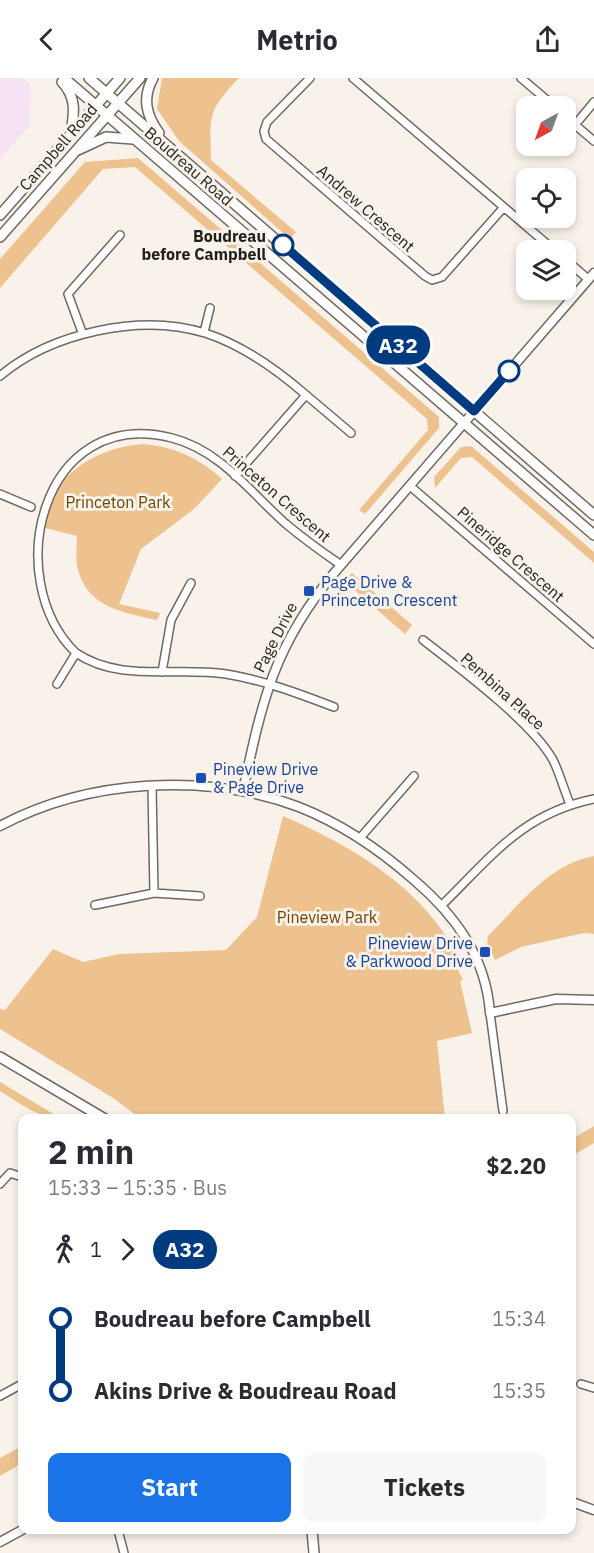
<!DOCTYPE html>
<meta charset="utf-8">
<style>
:root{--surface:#fff;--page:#f7f7f7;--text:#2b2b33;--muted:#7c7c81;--accent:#1a73e8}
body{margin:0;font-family:"IBM Plex Sans",sans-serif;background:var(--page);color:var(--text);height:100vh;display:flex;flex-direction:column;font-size:22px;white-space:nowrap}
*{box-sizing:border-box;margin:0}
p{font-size:20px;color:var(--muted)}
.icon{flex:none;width:33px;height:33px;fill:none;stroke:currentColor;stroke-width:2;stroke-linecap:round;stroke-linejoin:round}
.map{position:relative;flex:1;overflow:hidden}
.side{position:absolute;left:18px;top:1036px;width:558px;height:420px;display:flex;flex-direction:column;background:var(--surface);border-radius:12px;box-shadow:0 3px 9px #0003}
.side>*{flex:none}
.badge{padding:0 12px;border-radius:20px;font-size:21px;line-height:39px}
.needle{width:39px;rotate:221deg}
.tools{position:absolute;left:516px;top:18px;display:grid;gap:12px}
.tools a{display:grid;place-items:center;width:60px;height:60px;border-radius:12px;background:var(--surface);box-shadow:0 3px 9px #0003;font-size:30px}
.map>.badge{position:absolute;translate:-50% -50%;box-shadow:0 0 0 3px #fff}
.legs{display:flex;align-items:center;gap:9px;height:66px;padding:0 30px;font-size:20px}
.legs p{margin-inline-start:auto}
.overview{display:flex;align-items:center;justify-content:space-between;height:102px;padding:0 30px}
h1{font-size:33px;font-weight:700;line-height:45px}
.cta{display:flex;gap:12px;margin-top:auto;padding:12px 30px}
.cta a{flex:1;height:69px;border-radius:12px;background:var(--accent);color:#fff;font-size:24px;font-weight:700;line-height:69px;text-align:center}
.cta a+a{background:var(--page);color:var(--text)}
ul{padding:0 30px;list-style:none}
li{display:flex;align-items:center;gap:21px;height:72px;font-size:22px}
li i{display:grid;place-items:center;width:9px;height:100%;margin:0 8px;background:currentColor}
li i::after{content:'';width:15px;height:15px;margin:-8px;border:4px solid;border-radius:50%;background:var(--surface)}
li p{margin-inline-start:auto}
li:first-child i{background:linear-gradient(#0000 50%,currentColor 0)}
li:last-child i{background:linear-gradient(currentColor 50%,#0000 0)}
header{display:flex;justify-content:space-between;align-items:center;height:78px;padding:0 30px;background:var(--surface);font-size:27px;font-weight:700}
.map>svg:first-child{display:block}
</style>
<header><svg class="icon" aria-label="back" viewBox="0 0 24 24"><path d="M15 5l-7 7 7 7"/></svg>Metrio<svg class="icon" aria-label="share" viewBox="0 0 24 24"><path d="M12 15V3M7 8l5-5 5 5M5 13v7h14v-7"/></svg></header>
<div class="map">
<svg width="594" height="1475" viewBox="0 0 594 1475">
<rect width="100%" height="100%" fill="#f9f2ea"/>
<path fill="#f5e3f4" d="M 0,0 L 22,0 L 31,8 L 30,47 L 0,81 Z"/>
<path fill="#eec28f" d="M 162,0 L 239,0 C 207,33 210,38 211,82 L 296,154 L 290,161 L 179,63 L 157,31 Z
M 138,80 L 439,339 L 439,350 L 365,436 L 359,432 L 428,352 L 427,341 L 135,89 L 103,91 L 0,210 L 0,181 L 85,84 Z
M 143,366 C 175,369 199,380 222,401 L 194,431 L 141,471 L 119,526 L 160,535 L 157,542 C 125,535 88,530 78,492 C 75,482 77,468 77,458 L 37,448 C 53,399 92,370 143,366 Z
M 471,368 L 594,474 L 594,485 L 472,379 L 461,380 L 435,410 L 434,399 L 461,369 Z
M 352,495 L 412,547 L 405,556 L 344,503 Z
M 283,738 C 352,768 422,809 458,878 L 452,880 L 463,902 L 460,903 L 472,955 L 437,963 L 445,1041 L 141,1041 L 113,1020 L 0,951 L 0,931 L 5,932 L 53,871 L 83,884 L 119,876 L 226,872 L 257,839 Z
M 594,778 L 594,856 L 584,855 L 521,869 L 495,882 L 487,864 L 488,858 C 518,828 549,786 594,778 Z
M 0,1004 L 62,1041 C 39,1041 20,1025 0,1013 Z
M 594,1048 L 594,1065 L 572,1078 L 572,1061 Z
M 22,1368 L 22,1385 L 0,1398 L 0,1380 Z"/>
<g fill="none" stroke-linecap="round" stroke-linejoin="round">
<defs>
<path id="minor" d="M 310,0 L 267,44 L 264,53 L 266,61 L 425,198 L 432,202 L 442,199 L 504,129
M 353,0 L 554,172
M 521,0 L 554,28
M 566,39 L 594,63
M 575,47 L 594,24
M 566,182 L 588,201
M 82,254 L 68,216 L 120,157
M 204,254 L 210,230
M 0,298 C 51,255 140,235 205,255 C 243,267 276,291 306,317 L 235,398
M 306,317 L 351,355
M 410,408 L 594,566
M 0,416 L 31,429
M 423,562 C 458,589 533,645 553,682 C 560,696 564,712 570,726
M 162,594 L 171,542 L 191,505
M 57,606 L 76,575
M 334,629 C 300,616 263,602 226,596 C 175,588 121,605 76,575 C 0,501 41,327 172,360 C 220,372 251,415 286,446 C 304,461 322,474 341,487
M 152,708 L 154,815
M 360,760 L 414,698
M 95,827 L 154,815 L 200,818
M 442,827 C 492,778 522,736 594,721
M 490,935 L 503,1033
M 0,1106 L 10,1095 L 22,1099
M 581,1306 L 594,1310
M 0,1318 L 22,1306
M 118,1452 L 124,1475"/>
<path id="tertiary" d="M 243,713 C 262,623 274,567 335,494 L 594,195
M 0,748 C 88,701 206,694 299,729 C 342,746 380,772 414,802 C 455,837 486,879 490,935 L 556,921 L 594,922
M 572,1424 L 594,1432
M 0,1464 L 22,1452"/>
<path id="secondary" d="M 64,0 L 594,457
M 89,0 L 594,437
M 153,0 C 142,20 146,37 159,55
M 62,4 C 77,20 74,35 71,55
M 78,72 L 106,59 L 133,61
M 0,137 L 120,0
M 0,159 L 140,0
M 0,979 L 105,1041
M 312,1452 L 314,1475"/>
</defs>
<use href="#minor" stroke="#6f6962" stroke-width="10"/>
<use href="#tertiary" stroke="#6f6962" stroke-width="11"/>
<use href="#secondary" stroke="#6f6962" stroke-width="12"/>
<use href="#minor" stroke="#fff" stroke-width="7"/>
<use href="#tertiary" stroke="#fff" stroke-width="8"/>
<use href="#secondary" stroke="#fff" stroke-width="9"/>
</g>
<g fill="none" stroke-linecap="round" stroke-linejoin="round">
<defs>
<path id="line-1" d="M 283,167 L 474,333 L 509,293"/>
</defs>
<use href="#line-1" stroke="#fff" stroke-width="14"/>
<use href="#line-1" stroke="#003b80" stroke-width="9"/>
</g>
<g fill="#fff" stroke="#003b80" stroke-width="3">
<circle cx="283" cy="167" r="10"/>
<circle cx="509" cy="293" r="10"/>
</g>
<g fill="#1a4fb4" stroke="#f9f2ea" stroke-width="2">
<rect x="303" y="507" width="12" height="12" rx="3"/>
<rect x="195" y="694" width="12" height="12" rx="3"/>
<rect x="479" y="868" width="12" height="12" rx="3"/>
</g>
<g text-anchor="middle" stroke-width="6" stroke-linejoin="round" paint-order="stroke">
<g font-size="16" fill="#211f1c" stroke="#f9f2ea">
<text transform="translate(58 69) rotate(-49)" y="6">Campbell Road</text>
<text transform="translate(189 88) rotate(41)" y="6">Boudreau Road</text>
<text transform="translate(366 130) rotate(41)" y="6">Andrew Crescent</text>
<text transform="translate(277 416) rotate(41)" y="6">Princeton Crescent</text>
<text transform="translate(511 476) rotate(41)" y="6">Pineridge Crescent</text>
<text transform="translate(275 559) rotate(-63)" y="6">Page Drive</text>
<text transform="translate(503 613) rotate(42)" y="6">Pembina Place</text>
</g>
<g font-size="16" font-weight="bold" fill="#211f1c" stroke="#f9f2ea" text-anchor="end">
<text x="266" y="164">Boudreau<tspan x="266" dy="18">before Campbell</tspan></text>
</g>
<g font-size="16" fill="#6e4501" stroke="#f9f2ea">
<text x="118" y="430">Princeton Park</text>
<text x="327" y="845">Pineview Park</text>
</g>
<g font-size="16" fill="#164399" stroke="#f9f2ea" text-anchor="start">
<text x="321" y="510">Page Drive &amp;<tspan x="321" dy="18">Princeton Crescent</tspan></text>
<text x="213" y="697">Pineview Drive<tspan x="213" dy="18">&amp; Page Drive</tspan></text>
<text x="473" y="871" text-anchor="end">Pineview Drive<tspan x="473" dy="18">&amp; Parkwood Drive</tspan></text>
</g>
</g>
</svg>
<div class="tools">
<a><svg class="needle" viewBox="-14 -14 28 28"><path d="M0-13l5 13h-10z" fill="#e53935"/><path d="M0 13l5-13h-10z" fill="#7c7c81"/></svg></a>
<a><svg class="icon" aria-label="locate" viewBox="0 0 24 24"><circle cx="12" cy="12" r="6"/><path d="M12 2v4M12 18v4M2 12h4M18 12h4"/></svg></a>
<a><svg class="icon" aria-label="layers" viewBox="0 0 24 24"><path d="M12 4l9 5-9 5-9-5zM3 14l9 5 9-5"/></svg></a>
</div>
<b class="badge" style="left:398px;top:267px;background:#003b80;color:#fff">A32</b>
<section class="side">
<div class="overview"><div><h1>2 min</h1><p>15:33 – 15:35 · Bus</p></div><b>$2.20</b></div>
<div class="legs"><svg class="icon" aria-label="walk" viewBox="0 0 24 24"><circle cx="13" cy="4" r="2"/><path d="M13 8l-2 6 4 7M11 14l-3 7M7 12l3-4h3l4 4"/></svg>1<svg class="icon" aria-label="forward" viewBox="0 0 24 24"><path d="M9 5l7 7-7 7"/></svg><b class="badge" style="background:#003b80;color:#fff">A32</b></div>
<ul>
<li><i style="color:#003b80"></i><b>Boudreau before Campbell</b><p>15:34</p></li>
<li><i style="color:#003b80"></i><b>Akins Drive &amp; Boudreau Road</b><p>15:35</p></li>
</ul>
<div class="cta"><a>Start</a><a>Tickets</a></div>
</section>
</div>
